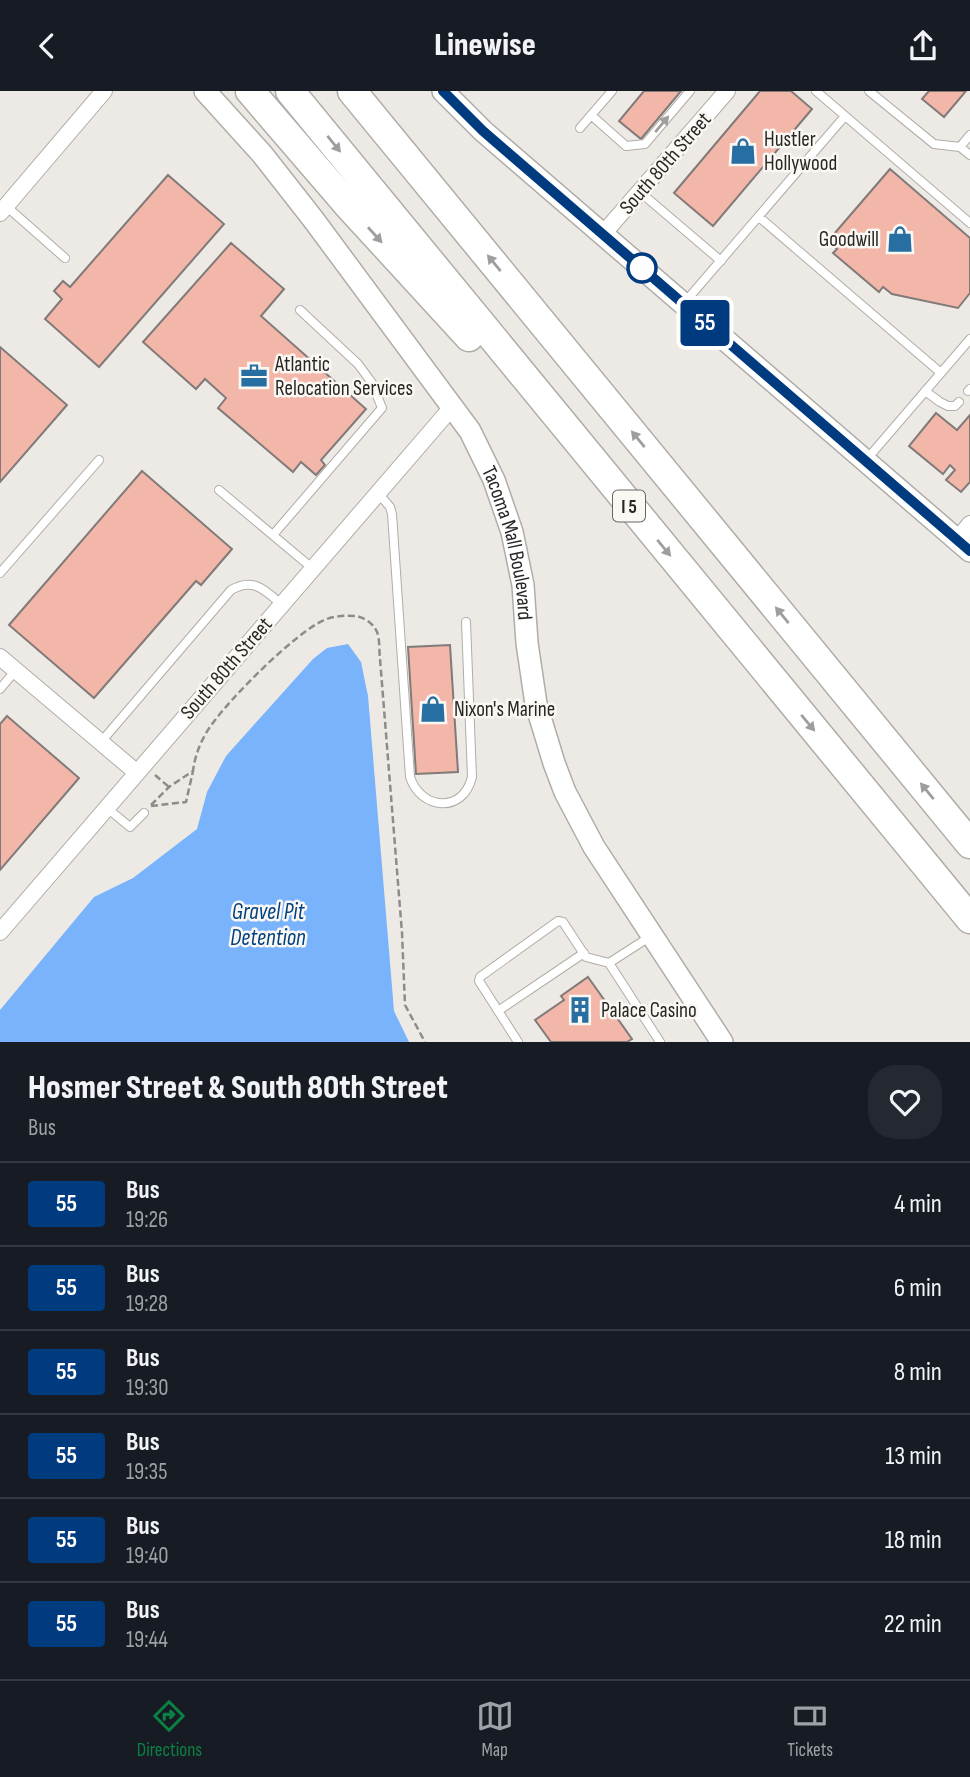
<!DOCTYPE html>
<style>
:root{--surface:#171b24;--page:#242831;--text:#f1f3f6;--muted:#9ea1a6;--line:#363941;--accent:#0b8043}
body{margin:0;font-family:"Sofia Sans Condensed",sans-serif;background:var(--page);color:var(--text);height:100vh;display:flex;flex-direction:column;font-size:26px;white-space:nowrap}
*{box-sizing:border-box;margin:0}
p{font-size:23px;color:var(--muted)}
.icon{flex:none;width:38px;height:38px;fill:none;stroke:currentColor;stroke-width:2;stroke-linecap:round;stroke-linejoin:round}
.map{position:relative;height:951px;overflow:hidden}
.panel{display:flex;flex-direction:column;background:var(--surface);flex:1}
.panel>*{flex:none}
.badge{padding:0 14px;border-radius:5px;font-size:24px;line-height:46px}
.map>.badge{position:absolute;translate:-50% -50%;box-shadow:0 0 0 4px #fff}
.round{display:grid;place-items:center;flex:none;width:74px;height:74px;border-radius:28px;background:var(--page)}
.headline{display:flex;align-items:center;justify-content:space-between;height:119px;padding:0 28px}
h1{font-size:33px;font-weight:800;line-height:52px}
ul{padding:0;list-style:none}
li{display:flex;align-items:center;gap:21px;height:84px;padding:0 28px;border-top:2px solid var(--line)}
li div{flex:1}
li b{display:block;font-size:26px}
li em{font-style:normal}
li .badge{min-width:77px;font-weight:700;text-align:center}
header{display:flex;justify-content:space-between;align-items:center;height:91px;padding:0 28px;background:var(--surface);font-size:32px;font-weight:800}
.tabs{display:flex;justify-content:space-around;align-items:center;height:98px;border-top:2px solid var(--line);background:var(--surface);font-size:19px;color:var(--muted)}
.tabs a{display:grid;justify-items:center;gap:4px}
.tabs .current{color:var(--accent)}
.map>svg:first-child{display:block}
</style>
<header><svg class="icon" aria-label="back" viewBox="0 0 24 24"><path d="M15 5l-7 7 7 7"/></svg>Linewise<svg class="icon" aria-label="share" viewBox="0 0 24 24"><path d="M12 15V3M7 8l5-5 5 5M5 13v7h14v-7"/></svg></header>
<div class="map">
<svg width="970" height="951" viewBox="0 0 970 951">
<rect width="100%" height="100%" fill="#edeae6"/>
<path fill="#78b3fb" d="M 348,553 L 361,571 L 368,605 L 394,920 L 409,951 L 0,951 L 0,919 L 94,806 L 133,787 L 197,738 L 207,701 L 226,665 L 313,568 L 327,557 Z"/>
<path fill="#f3b7a9" stroke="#807a79" stroke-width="2" d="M 644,0 L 681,0 L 641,48 L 619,30 Z
M 760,0 L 791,0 L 812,18 L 713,135 L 674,102 Z
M 929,0 L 966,0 L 944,26 L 922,8 Z
M 890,78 L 970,147 L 970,202 L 958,217 L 892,203 L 883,196 L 879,201 L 833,162 L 837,158 L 828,150 Z
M 168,84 L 224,133 L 99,276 L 45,228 L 62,208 L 54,200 L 63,190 L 70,196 Z
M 231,152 L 284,198 L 261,225 L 366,318 L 321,369 L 325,374 L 316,384 L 301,371 L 293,381 L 218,317 L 226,307 L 205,288 L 196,298 L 143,251 Z
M 0,256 L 67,314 L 0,391 Z
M 936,322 L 957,339 L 970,324 L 970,391 L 961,401 L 946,389 L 955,379 L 950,374 L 943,383 L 909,355 Z
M 142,380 L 232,458 L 201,494 L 196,490 L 94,607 L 9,534 Z
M 450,554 L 458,681 L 416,683 L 408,556 Z
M 7,625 L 79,687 L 0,779 L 0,633 Z
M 588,886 L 632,948 L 627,951 L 551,951 L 535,929 L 564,909 L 561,905 Z"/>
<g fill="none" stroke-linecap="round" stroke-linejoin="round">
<defs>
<path id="lane" d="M 816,0 L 970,132
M 869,0 L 934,53 L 960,56 L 970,64
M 591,24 L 626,55 L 645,53 L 690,0
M 580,37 L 612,0
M 960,56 L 970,44
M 640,101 L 721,170
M 6,115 L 65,167
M 759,126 L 941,282
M 685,211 L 845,25
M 925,300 L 940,311 L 948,315 L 955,315 L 959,311
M 968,300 L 970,298
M 867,368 L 970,248
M 219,399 L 312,477
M 378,402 L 390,416 L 392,423 L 410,686 C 421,719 463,723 472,686 L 466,531
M 273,444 L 382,317 L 372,292 L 358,273 L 300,219
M 0,482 L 99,369
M 0,598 L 16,579
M 101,651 L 231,499 C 253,486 265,499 281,513
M 107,717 L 130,736 L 144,722
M 609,872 L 651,845
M 498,920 L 584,862
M 518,951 L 479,890 L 480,886 L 558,830 L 563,831 L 586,866 L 609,872 L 660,951"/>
<path id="street" d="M 0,122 L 104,0
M 603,143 L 727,0
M 957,449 L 970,433
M 0,566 L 136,681
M 0,841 L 453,315"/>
<g id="secondary">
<path id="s1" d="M 205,0 L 262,63 L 313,128 L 470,340 L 494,389 L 512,441 L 523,494 L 527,552 L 536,613 L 554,672 L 565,701 L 594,756 L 722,951"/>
<path d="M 443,0 L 483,40 L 970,460"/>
</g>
<path id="highway" d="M 250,0 L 347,113 L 469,246
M 290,0 L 970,828
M 352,0 L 970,753"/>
</defs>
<use href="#lane" stroke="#b0ada8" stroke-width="10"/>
<use href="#street" stroke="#b0ada8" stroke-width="18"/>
<use href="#secondary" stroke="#b0ada8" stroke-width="24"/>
<use href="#highway" stroke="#b0ada8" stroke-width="31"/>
<path stroke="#8e8c89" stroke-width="2.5" stroke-dasharray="7 3.5" stroke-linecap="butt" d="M 155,684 L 169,696
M 151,714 L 169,696 L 193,680 C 195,664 201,649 210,636 C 229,608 295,542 324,529 C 334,525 346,524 356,525 C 365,527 373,532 377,541 C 380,548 379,560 380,568 L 402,842 L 405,914 L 425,951
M 151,715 L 186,711 L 193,680"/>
<use href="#lane" stroke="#fff" stroke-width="8"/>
<use href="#street" stroke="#fff" stroke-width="16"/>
<use href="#secondary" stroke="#fff" stroke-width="21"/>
<use href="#highway" stroke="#fff" stroke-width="28"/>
</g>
<defs><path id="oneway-solid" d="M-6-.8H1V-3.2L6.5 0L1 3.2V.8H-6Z" transform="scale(1.75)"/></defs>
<g fill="#9e9e9d">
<use href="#oneway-solid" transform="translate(662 33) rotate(-50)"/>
<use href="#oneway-solid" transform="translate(334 53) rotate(51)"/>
<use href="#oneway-solid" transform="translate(375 144) rotate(48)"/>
<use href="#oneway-solid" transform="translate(494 172) rotate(-129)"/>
<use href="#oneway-solid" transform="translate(638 348) rotate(-129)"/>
<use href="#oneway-solid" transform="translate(664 457) rotate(50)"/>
<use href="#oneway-solid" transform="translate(782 524) rotate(-129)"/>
<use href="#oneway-solid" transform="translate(808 632) rotate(50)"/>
<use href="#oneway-solid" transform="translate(927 700) rotate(-129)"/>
</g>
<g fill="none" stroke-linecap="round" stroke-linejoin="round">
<defs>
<path id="line" d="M 443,0 L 483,40 L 970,460"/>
</defs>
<use href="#line" stroke="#fff" stroke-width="16"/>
<use href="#line" stroke="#003b80" stroke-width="10"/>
</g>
<defs>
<symbol id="shop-bare" viewBox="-9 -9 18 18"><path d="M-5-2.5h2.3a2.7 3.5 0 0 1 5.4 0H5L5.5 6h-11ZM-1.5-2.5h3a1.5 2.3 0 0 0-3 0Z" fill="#276fa3" stroke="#fbf8f3" stroke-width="2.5" paint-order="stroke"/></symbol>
<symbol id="office-bare" viewBox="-9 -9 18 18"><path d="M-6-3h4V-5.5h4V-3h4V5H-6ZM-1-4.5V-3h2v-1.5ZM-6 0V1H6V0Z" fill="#276fa3" stroke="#fbf8f3" stroke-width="2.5" paint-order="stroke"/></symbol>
<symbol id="building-bare" viewBox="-9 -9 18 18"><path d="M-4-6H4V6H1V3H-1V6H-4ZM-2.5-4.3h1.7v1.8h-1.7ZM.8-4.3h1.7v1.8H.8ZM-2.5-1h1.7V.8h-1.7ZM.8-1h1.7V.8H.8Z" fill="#276fa3" stroke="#fbf8f3" stroke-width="2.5" paint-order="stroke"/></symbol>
</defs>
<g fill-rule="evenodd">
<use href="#shop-bare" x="724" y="41" width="38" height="38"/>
<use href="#shop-bare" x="881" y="129" width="38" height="38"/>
<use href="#office-bare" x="235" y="266" width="38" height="38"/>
<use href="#shop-bare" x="414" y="599" width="38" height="38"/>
<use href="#building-bare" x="561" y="900" width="38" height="38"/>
</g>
<circle fill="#fff" stroke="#003b80" stroke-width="3.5" cx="642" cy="177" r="14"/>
<g text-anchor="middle" stroke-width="5" stroke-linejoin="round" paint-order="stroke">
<rect fill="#fbf8f3" stroke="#676663" stroke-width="2" x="613" y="399.5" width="32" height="31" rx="5"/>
<g font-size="19" font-weight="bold" fill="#282725">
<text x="629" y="422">I 5</text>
</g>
<g font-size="21" fill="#282725" stroke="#fbf8f3" text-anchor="start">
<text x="764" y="55">Hustler<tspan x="764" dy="24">Hollywood</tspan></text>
<text x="879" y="155" text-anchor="end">Goodwill</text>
<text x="275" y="280">Atlantic<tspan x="275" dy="24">Relocation Services</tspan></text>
<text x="454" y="625">Nixon's Marine</text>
<text x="601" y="926">Palace Casino</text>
</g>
<g font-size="21" fill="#282725" stroke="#fbf8f3">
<text transform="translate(665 72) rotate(-49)" y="7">South 80th Street</text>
<text dy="7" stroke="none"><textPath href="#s1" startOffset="551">Tacoma Mall Boulevard</textPath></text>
<text transform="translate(226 577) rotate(-49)" y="7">South 80th Street</text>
</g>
<g font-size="23" font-style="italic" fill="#004180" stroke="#fbf8f3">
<text x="268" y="828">Gravel Pit<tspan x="268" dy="26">Detention</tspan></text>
</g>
</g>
</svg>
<b class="badge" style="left:705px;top:232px;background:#003b80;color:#fff">55</b>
</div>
<section class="panel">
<div class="headline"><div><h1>Hosmer Street &amp; South 80th Street</h1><p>Bus</p></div><a class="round"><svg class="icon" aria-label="heart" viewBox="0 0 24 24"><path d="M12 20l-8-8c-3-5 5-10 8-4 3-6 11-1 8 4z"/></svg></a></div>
<ul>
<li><span class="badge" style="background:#003b80;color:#fff">55</span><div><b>Bus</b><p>19:26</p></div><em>4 min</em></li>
<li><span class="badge" style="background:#003b80;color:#fff">55</span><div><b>Bus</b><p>19:28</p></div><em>6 min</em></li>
<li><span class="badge" style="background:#003b80;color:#fff">55</span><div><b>Bus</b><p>19:30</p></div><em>8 min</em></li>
<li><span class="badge" style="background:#003b80;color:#fff">55</span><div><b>Bus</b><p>19:35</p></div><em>13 min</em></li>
<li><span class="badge" style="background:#003b80;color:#fff">55</span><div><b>Bus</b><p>19:40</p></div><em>18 min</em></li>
<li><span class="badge" style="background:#003b80;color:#fff">55</span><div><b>Bus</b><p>19:44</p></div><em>22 min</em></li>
</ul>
</section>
<nav class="tabs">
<a class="current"><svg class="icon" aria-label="directions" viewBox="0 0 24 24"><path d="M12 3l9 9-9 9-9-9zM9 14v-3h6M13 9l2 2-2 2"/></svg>Directions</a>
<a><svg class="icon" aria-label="map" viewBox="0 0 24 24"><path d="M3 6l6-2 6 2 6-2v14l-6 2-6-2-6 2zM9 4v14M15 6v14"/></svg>Map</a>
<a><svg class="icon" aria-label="tickets" viewBox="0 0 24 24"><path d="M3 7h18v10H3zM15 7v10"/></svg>Tickets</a>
</nav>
